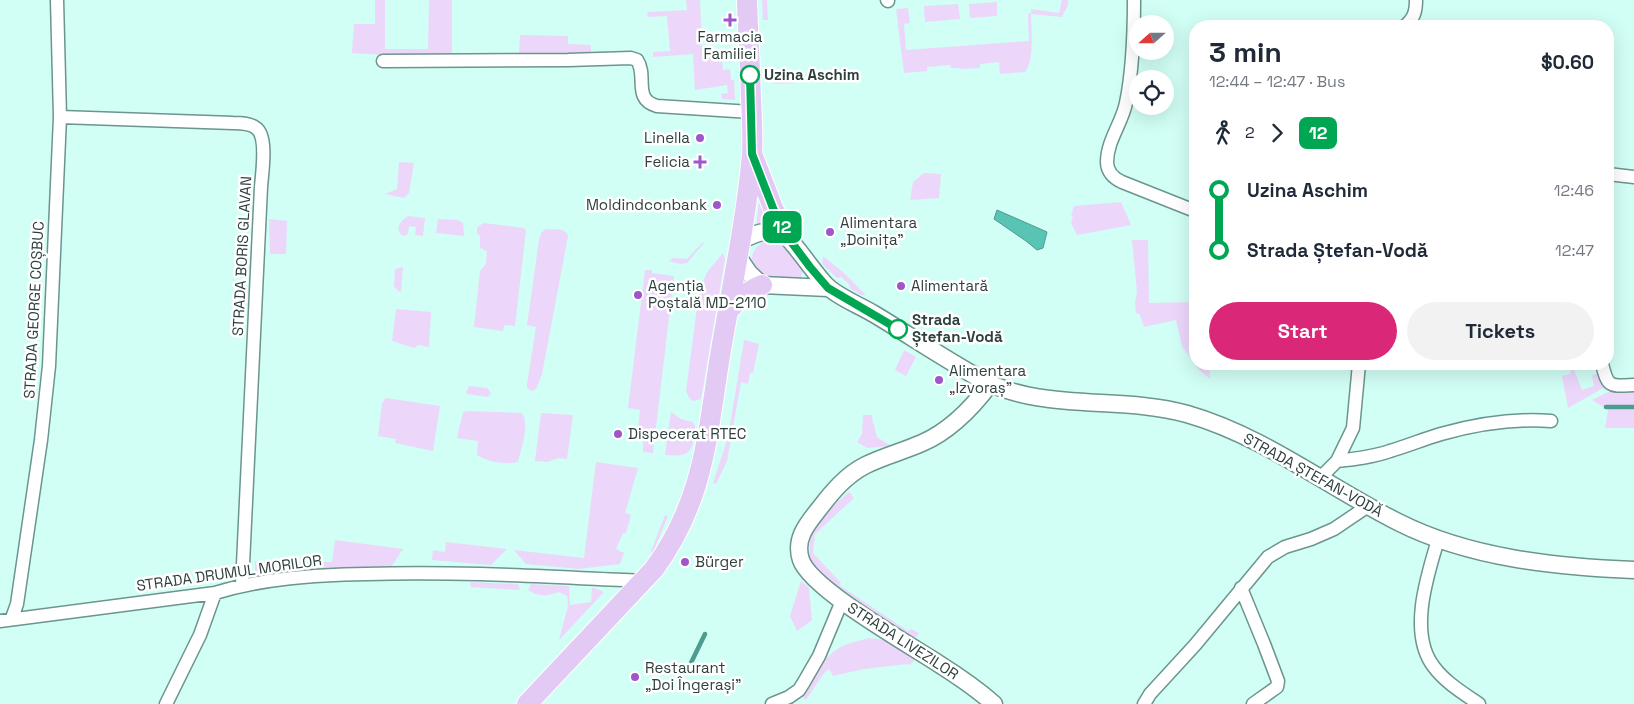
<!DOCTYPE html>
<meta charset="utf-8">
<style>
:root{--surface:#fff;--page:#f2f2f3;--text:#1f2937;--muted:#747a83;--accent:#db2777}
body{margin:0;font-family:"Space Grotesk",sans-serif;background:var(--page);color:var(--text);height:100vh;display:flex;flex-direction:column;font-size:19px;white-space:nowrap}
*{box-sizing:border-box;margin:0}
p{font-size:16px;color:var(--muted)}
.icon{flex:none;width:28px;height:28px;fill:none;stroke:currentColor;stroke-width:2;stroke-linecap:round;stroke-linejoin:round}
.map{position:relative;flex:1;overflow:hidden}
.details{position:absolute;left:1189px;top:20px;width:425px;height:350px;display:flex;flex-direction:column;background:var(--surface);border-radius:20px;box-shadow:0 5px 20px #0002}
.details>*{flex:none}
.badge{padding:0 10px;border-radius:8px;font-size:18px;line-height:32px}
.needle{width:32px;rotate:249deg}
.tools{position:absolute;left:1129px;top:15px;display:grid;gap:10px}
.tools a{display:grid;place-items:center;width:45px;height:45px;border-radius:50%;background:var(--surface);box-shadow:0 5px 20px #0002;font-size:25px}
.map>.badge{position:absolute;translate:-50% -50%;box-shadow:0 0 0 2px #fff}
.legs{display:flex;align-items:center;gap:8px;height:55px;padding:0 20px;font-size:16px}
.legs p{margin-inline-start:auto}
.summary{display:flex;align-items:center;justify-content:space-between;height:85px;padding:0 20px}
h1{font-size:28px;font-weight:700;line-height:38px}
.action{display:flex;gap:10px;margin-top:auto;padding:10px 20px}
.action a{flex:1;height:58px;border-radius:30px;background:var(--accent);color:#fff;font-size:20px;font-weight:700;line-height:58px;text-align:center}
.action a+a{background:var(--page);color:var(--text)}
ul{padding:0 20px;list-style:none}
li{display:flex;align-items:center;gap:18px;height:60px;font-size:19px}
li i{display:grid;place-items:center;width:8px;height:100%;margin:0 6px;background:currentColor}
li i::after{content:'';width:12px;height:12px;margin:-6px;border:4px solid;border-radius:50%;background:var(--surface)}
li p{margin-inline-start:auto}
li:first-child i{background:linear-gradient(#0000 50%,currentColor 0)}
li:last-child i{background:linear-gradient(currentColor 50%,#0000 0)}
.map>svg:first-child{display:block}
</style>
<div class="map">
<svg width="1634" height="704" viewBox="0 0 1634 704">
<rect width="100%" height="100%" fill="#d1fef5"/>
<path fill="#ecd7fb" d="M 375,0 L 385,0 L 385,49 L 428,49 L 429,0 L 452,0 L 452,55 L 416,57 L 352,53 L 354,24 L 375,24 Z
M 686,0 L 700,0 L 702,48 L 715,54 L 734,52 L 734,56 L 732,57 L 731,62 L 729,63 L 729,61 L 722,62 L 723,70 L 730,69 L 731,80 L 734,80 L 735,100 L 722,99 L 721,94 L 728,93 L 727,85 L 695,90 L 693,54 L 653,57 L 653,52 L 670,51 L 667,16 L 648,17 L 647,12 L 687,10 Z
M 762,0 L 767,0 L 768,20 L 763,20 Z
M 1062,0 L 1068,0 L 1068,5 L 1062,17 L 1031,14 C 1031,30 1035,59 1025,72 L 1000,74 L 999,62 L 980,64 L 980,68 L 960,69 L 959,68 L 951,68 L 950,65 L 927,67 L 927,71 L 904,73 L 896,9 L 908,8 L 910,23 L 904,24 L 906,50 L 1029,41 L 1028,14 L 1031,13 L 1031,9 L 1059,13 Z
M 997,2 L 997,16 L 970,18 L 969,4 Z
M 958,4 L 960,19 L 925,22 L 924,6 Z
M 520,35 L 568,36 L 568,44 L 591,45 L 591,54 L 519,55 Z
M 790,76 L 795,78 L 795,83 L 774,84 L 773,80 L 778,80 L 778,77 Z
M 399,162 L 414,163 L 409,193 L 404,198 L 385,194 L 397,189 Z
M 924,173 L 941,174 L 939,198 L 910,200 L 913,182 Z
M 760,192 L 776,224 L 756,228 Z
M 1121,202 L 1131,225 L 1077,235 L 1071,223 L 1073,217 L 1071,216 L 1074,206 Z
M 408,216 L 425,218 L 423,236 L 415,235 L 416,227 L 409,226 L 408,234 L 403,236 C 394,230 400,221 408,216 Z
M 269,219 L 287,221 L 286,254 L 270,254 Z
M 438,219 L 458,220 L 463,223 L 464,236 L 436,233 Z
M 484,223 L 524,228 L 526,230 L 515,326 L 504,325 L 503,331 L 474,327 L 480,271 L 486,264 L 487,251 L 480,248 L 480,236 L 477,234 L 477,227 Z
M 546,229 C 554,230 565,227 568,236 L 542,374 L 536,389 L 532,391 L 527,388 L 527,384 L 536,327 L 527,325 L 539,240 L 541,233 Z
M 1132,240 L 1148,240 L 1149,303 L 1195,302 L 1195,364 L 1209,364 L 1210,379 L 1198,369 L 1182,346 L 1176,320 L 1144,327 L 1140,315 L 1136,313 L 1135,301 L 1137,292 Z
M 766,241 C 783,240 794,258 804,269 L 800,279 L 765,277 L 752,264 C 751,252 755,246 766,241 Z
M 702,243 L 704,243 L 687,263 L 680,264 L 669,261 L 673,258 L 687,259 Z
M 723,253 L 725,259 L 701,399 L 693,401 L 689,398 L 686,391 L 699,292 L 707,272 Z
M 823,256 L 844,273 L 866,295 L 861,295 L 850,288 L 849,284 L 841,277 L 837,278 L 822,264 Z
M 403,267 L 401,292 L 398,291 L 394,286 L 395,269 Z
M 645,270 L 652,270 L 652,273 L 674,276 L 655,435 L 640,433 L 638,430 L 640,410 L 628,408 Z
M 396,309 L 431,312 L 429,347 L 419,345 L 414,348 L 392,341 Z
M 744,340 L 759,344 L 753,373 L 750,373 L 748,384 L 741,382 L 727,461 L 716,484 L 713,483 L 728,437 Z
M 904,350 L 916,357 L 906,376 L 895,370 Z
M 1572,365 L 1582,390 L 1594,386 L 1592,375 L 1601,372 L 1605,387 L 1568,408 L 1562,376 L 1570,374 Z
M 469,386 L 487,388 L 491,393 L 490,395 L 487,397 L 467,394 L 466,392 Z
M 1614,389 L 1634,390 L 1634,428 L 1605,428 L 1608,410 L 1592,400 Z
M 386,398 L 440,406 L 433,451 L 395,443 L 396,439 L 378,436 L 382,403 Z
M 468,411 L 522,413 C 530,426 521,447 518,462 C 505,465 488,462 477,455 L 478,441 L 457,438 L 463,412 Z
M 671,412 L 681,419 L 693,422 C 697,428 695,432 694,438 C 691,457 682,456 665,455 Z
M 541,413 L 573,415 L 567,459 L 558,458 L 548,462 L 535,461 Z
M 863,415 L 873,415 L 872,418 L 877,437 L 891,446 L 867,448 L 857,442 L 862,434 Z
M 643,439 L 654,441 L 653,453 L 643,452 Z
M 596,462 L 638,468 L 625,513 L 631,515 L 626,533 L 623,533 L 616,549 L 624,553 L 620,564 L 578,569 L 526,564 L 514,550 L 584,558 Z
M 849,492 L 854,498 L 815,534 L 813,553 L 841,583 L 839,585 L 908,631 L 911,629 L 919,633 L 913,641 L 823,575 L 809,559 C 810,549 809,538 813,528 C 817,518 840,500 849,492 Z
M 665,515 L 668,516 L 654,550 L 650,554 Z
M 335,540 L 403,549 L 391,567 L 324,568 L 279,574 L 280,561 L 332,562 Z
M 446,542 L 507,549 L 491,565 L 432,560 L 433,550 L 445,552 Z
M 255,561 L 270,561 L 268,575 L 261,575 L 255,571 Z
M 801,581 L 809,588 L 812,620 L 797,631 L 790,616 Z
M 470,582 L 518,584 L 520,590 L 471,587 Z
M 531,584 L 569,586 L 570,605 L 591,602 L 592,587 L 604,592 L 559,640 L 568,606 L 567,596 L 559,592 C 549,596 537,597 528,590 Z
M 869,638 L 886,640 L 916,658 L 910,665 L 907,664 L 864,669 L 833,676 L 829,669 L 824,673 L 806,700 L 802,697 C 811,683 822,659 836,650 C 845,643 859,641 869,638 Z"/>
<path fill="#59c4b3" stroke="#4c9c90" d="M 997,210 L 1047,232 L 1043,248 L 1037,250 L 1026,241 L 994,219 Z"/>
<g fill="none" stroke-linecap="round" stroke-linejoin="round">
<path stroke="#4c9c90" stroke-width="4.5" d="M 1606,407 L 1634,407
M 688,669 L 705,634"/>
<defs>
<path id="minor" d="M 887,0 L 888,1
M 1134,0 C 1134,34 1133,69 1126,103 C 1122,123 1107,141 1107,162 C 1107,171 1113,178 1122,182 L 1195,211
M 1405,26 C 1414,18 1416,12 1416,0
M 383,61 L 568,60 L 631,58 L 637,60 C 648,76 632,99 657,106 L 751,112
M 60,117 L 233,123 C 240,123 250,123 256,128 C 268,136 262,173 261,187 L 242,585
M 1608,174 L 1634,177
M 1602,364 C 1608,388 1610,386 1634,385
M 1337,461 C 1355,459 1373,457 1390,451 C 1407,446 1424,439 1441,434 C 1477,424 1513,418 1551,421
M 1320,478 L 1337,461 L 1353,428 L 1359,364
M 1438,540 C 1427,576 1408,634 1434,667 C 1445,682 1463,693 1479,704
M 1241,588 L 1264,644 L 1278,681 L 1277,687 L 1253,704
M 12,618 L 17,604 L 41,440 L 49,366 L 60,117 L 57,0
M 0,621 L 215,593 C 264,578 315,575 366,574 C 459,571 552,577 644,581
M 166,704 L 200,635 L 215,593
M 772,704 L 789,697 L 799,690 L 804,682 L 819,656 L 842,601
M 1144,704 L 1150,694 L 1195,645 L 1268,557 L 1285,547 L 1311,539 L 1334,529 L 1368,506"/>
<path id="tertiary" d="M 740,241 C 754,234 767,228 782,234 C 791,237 816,276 827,286 C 838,297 859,305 874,314 C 909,335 943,358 979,378 C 1042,413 1120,395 1187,414 C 1264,436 1328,487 1398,522 C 1469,558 1556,567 1634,570
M 737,255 L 749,273 L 762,285 L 828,288
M 990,384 C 972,408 950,431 922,443 C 904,451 884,456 866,465 C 846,475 832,492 819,509 C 807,524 794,539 801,560 C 811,589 910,645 939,664 C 958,676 977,689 994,704"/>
<path id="primary" d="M 753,156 L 773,208 L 786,235
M 729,310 C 739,299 747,291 762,285
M 527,704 L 654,569 C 704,501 707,436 720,356 C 731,290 746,222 752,155 C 753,136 752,117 751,98 C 750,65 748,33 747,0"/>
</defs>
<use href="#minor" stroke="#6b958d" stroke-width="15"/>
<use href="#tertiary" stroke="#6b958d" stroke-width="19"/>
<use href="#primary" stroke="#fff" stroke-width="22"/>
<use href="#minor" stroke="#fff" stroke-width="12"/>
<use href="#tertiary" stroke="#fff" stroke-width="16"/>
<use href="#primary" stroke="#e3caf4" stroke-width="20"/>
</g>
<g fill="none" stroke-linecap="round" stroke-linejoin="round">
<defs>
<path id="line-1" d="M 750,75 L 752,154 L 773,208 L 786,235 L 810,267 L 828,288 L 898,329"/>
</defs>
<use href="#line-1" stroke="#fff" stroke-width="11"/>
<use href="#line-1" stroke="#00a651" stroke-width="8"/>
</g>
<g fill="#9e56ca" stroke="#fff" stroke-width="2">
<path d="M727.5 12.5h5v5h5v5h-5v5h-5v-5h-5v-5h5z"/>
<circle cx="700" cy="138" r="5"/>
<path d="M697.5 154.5h5v5h5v5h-5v5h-5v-5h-5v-5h5z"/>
<circle cx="717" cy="205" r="5"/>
<circle cx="830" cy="232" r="5"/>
<circle cx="901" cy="286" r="5"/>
<circle cx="638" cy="295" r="5"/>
<circle cx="939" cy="380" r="5"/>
<circle cx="618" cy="434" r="5"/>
<circle cx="685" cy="562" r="5"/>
<circle cx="635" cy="677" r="5"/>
</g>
<g fill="#fff" stroke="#00a651" stroke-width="2.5">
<circle cx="750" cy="75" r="9"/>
<circle cx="898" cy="329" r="9"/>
</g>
<g text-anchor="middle" stroke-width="5" stroke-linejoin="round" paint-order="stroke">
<g font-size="15" fill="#2e403d" stroke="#fff" text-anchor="start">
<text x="730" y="42" text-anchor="middle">Farmacia<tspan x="730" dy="17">Familiei</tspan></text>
<text x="690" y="143" text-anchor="end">Linella</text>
<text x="690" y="167" text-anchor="end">Felicia</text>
<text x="707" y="210" text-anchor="end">Moldindconbank</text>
<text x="840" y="228">Alimentara<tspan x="840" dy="17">„Doinița”</tspan></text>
<text x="648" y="291">Agenția<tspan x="648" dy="17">Poștală MD-2110</tspan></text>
<text x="911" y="291">Alimentară</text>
<text x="949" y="376">Alimentara<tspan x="949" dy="17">„Izvoraș”</tspan></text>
<text x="628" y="439">Dispecerat RTEC</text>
<text x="695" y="567">Bürger</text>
<text x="645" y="673">Restaurant<tspan x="645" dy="17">„Doi Îngerași”</tspan></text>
</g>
<g font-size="15" font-weight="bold" fill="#2e403d" stroke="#fff" text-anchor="start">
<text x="764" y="80">Uzina Aschim</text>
<text x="912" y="325">Strada<tspan x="912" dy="17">Ștefan-Vodă</tspan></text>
</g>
<g font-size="15" fill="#2e403d" stroke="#fff">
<text transform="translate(242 256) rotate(-87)" y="5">STRADA BORIS GLAVAN</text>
<text transform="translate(34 310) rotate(-87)" y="5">STRADA GEORGE COȘBUC</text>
<text transform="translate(1313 475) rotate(29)" y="5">STRADA ȘTEFAN-VODĂ</text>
<text transform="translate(229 573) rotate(-8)" y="5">STRADA DRUMUL MORILOR</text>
<text transform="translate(903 641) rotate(33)" y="5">STRADA LIVEZILOR</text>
</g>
</g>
</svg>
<div class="tools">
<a><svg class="needle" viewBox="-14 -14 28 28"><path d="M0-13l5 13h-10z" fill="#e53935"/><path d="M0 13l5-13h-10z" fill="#747a83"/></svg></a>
<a><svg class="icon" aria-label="locate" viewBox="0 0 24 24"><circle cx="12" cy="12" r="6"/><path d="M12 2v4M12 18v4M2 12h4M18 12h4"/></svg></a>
</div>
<b class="badge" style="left:782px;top:227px;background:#00a651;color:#fff">12</b>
<section class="details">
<div class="summary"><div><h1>3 min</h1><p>12:44 – 12:47 · Bus</p></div><b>$0.60</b></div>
<div class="legs"><svg class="icon" aria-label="walk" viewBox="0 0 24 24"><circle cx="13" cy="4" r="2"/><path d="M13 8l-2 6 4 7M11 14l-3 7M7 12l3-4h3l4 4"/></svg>2<svg class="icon" aria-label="forward" viewBox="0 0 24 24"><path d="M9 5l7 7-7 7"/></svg><b class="badge" style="background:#00a651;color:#fff">12</b></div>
<ul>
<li><i style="color:#00a651"></i><b>Uzina Aschim</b><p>12:46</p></li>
<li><i style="color:#00a651"></i><b>Strada Ștefan-Vodă</b><p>12:47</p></li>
</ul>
<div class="action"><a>Start</a><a>Tickets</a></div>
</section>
</div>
